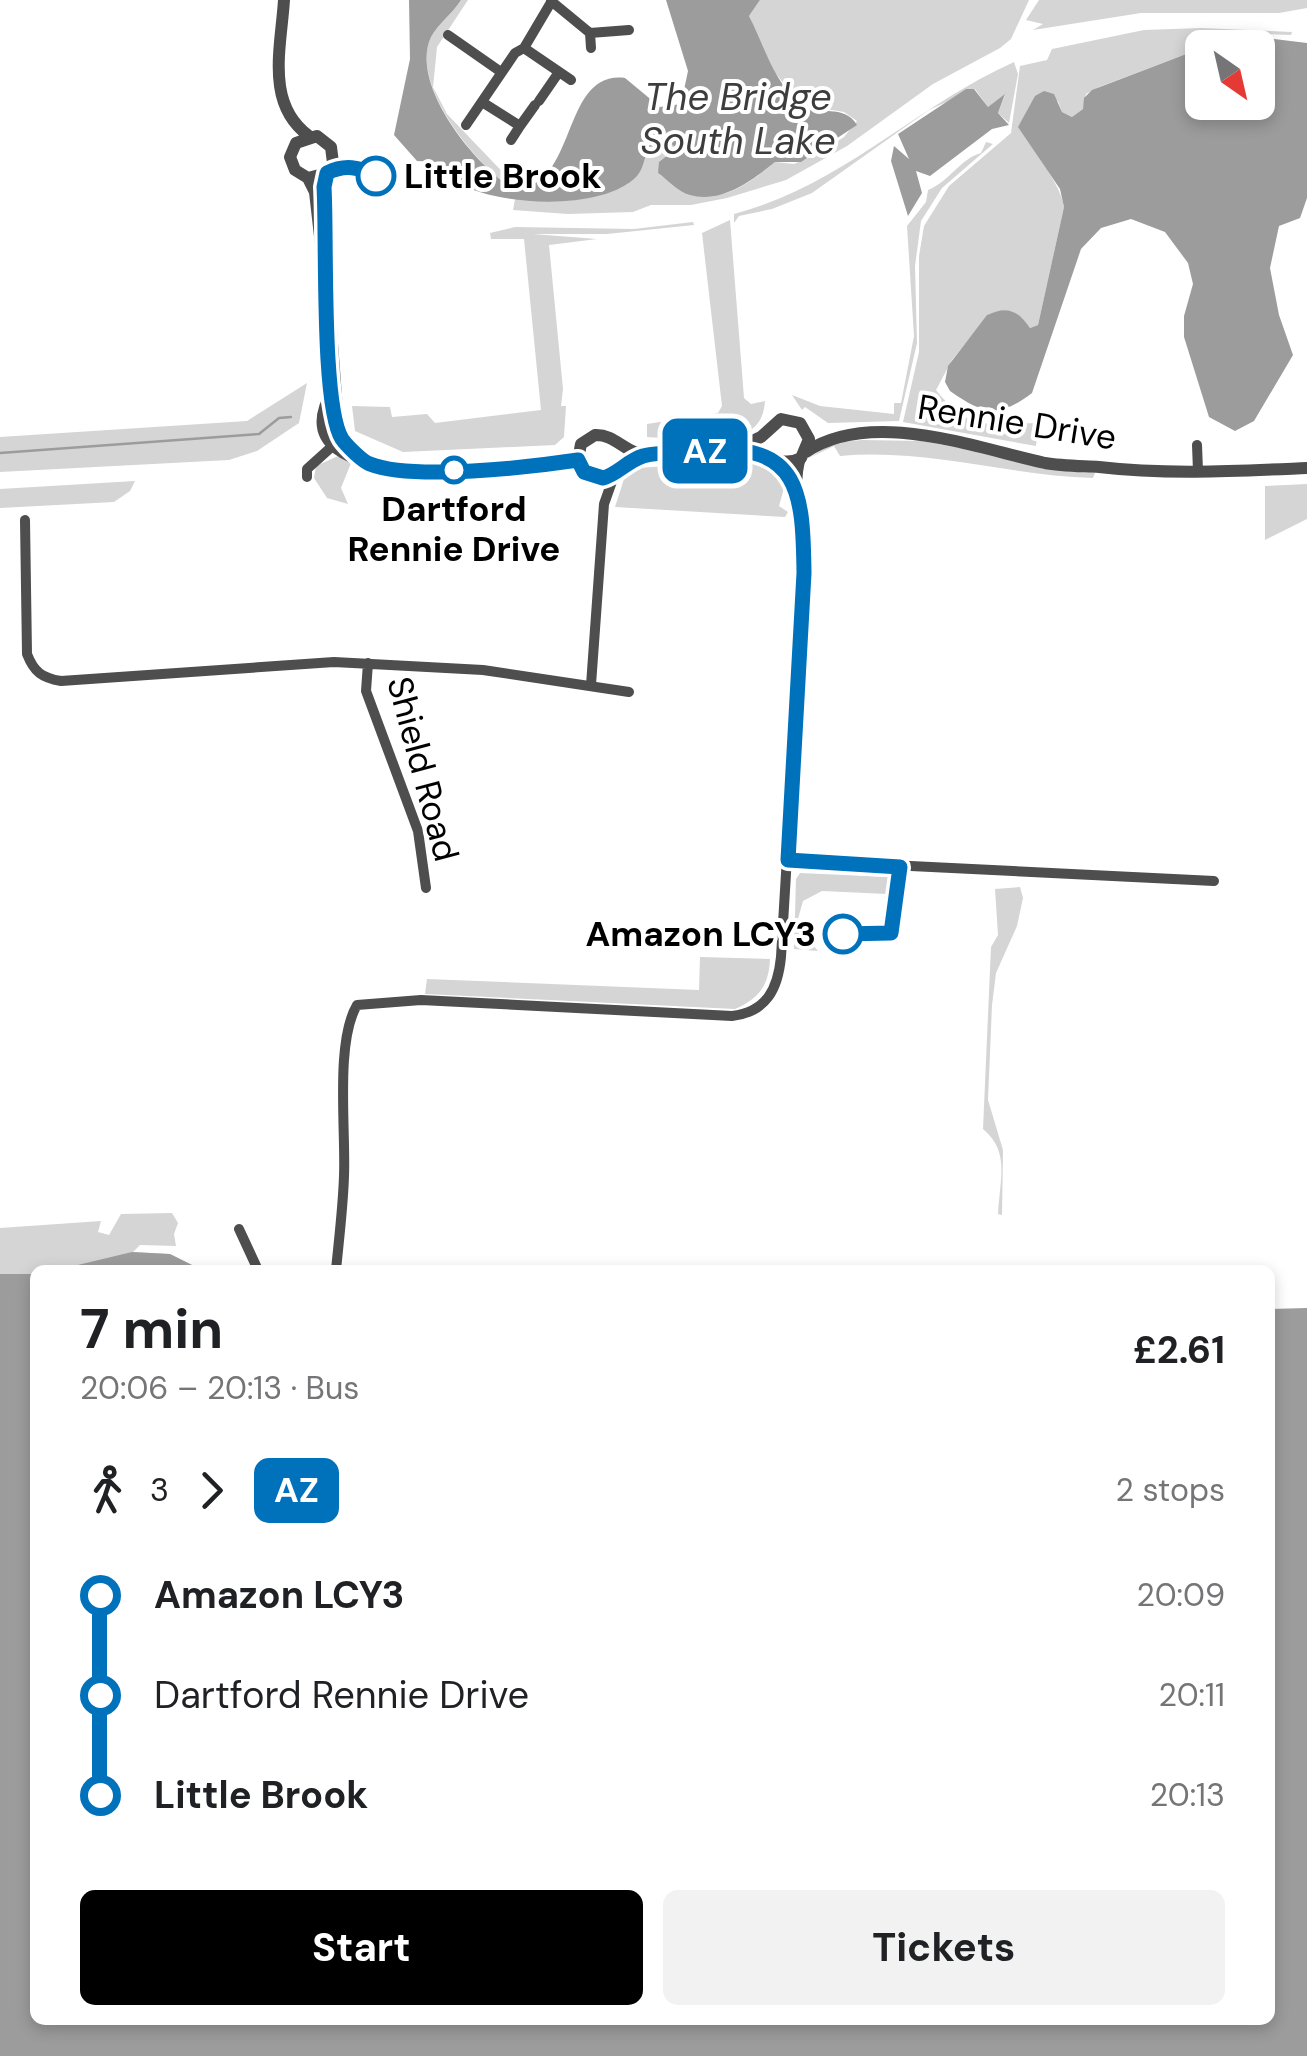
<!DOCTYPE html>
<meta charset="utf-8">
<style>
:root{--surface:#fff;--page:#f2f2f2;--text:#202124;--muted:#757577;--accent:#000}
body{margin:0;font-family:"DM Sans",sans-serif;background:var(--page);color:var(--text);height:100vh;display:flex;flex-direction:column;font-size:38px;white-space:nowrap}
*{box-sizing:border-box;margin:0}
p{font-size:32px;color:var(--muted)}
.icon{flex:none;width:55px;height:55px;fill:none;stroke:currentColor;stroke-width:2;stroke-linecap:round;stroke-linejoin:round}
.map{position:relative;flex:1;overflow:hidden}
.drawer{position:absolute;left:30px;top:1265px;width:1245px;height:760px;display:flex;flex-direction:column;background:var(--surface);border-radius:15px;box-shadow:0 5px 15px #0003}
.drawer>*{flex:none}
.badge{padding:0 20px;border-radius:15px;font-size:35px;line-height:65px}
.needle{width:65px;rotate:146deg}
.tools{position:absolute;left:1185px;top:30px;display:grid;gap:20px}
.tools a{display:grid;place-items:center;width:90px;height:90px;border-radius:15px;background:var(--surface);box-shadow:0 5px 15px #0003;font-size:50px}
.map>.badge{position:absolute;translate:-50% -50%;box-shadow:0 0 0 5px #fff}
.legs{display:flex;align-items:center;gap:15px;height:110px;padding:0 50px;font-size:32px}
.legs p{margin-inline-start:auto}
.headline{display:flex;align-items:center;justify-content:space-between;height:170px;padding:0 50px}
h1{font-size:55px;font-weight:700;line-height:75px}
.cta{display:flex;gap:20px;margin-top:auto;padding:20px 50px}
.cta a{flex:1;height:115px;border-radius:15px;background:var(--accent);color:#fff;font-size:40px;font-weight:700;line-height:115px;text-align:center}
.cta a+a{background:var(--page);color:var(--text)}
ul{padding:0 50px;list-style:none}
li{display:flex;align-items:center;gap:35px;height:100px;font-size:38px}
li i{display:grid;place-items:center;width:15px;height:100%;margin:0 12px;background:currentColor}
li i::after{content:'';width:25px;height:25px;margin:-12px;border:8px solid;border-radius:50%;background:var(--surface)}
li p{margin-inline-start:auto}
li:first-child i{background:linear-gradient(#0000 50%,currentColor 0)}
li:last-child i{background:linear-gradient(currentColor 50%,#0000 0)}
.map>svg:first-child{display:block}
</style>
<div class="map">
<svg width="1307" height="2056" viewBox="0 0 1307 2056">
<rect width="100%" height="100%" fill="#fff"/>
<path fill="#d5d5d5" d="M 461,0 L 468,0 L 437,47 L 433,87 L 447,114 L 513,183 L 512,188 C 475,164 409,83 431,37 C 438,24 453,13 461,0 Z
M 760,0 L 1029,0 L 1011,39 L 1000,48 L 933,84 L 847,146 L 786,180 L 727,198 L 691,205 L 651,205 L 633,212 L 568,214 L 513,210 L 515,199 L 585,198 L 627,184 L 649,147 L 669,142 L 676,148 L 661,160 L 658,173 C 706,210 733,197 775,162 L 794,164 L 817,154 L 844,137 L 857,121 L 844,112 L 802,105 L 770,67 L 749,16 Z
M 1039,0 L 1307,0 L 1307,8 L 1279,13 L 1141,13 L 1033,30 L 1043,24 L 1026,20 Z
M 1201,28 L 1292,32 L 1291,35 L 1266,34 L 1265,38 L 1210,45 L 1099,87 L 1086,94 L 1083,109 L 1072,117 L 1062,112 L 1058,101 L 1032,103 L 1021,124 C 1031,153 1059,178 1064,207 L 1038,325 L 1030,328 C 1017,311 1011,307 989,314 L 952,360 L 936,390 C 969,432 988,424 1038,423 L 1036,446 L 903,422 L 919,352 L 919,256 L 924,226 L 949,186 L 1011,133 L 1020,66 L 1047,60 L 1052,49 L 1144,30 Z
M 1014,62 L 1018,74 L 1009,123 L 998,113 L 1005,95 L 988,107 L 975,89 L 929,110 L 812,193 L 772,209 L 739,216 L 734,223 L 734,214 C 845,184 912,108 1014,62 Z
M 986,142 L 993,144 L 942,188 L 921,221 L 915,266 L 917,343 L 899,421 L 828,423 L 805,407 L 802,410 L 792,395 L 820,406 L 894,414 L 894,403 L 901,403 L 914,336 L 907,226 L 926,202 L 928,190 C 950,181 961,158 981,153 Z
M 730,220 L 744,398 L 751,404 L 765,401 C 762,446 718,437 690,432 L 676,439 L 647,437 L 647,424 L 718,413 L 722,406 L 702,233 Z
M 693,222 L 694,225 L 607,234 L 533,234 L 597,239 L 549,245 L 563,389 L 561,406 L 566,406 L 564,437 L 555,445 L 403,452 L 355,431 L 352,406 L 390,407 L 392,417 L 427,414 L 435,423 L 541,410 L 524,239 L 491,239 L 490,233 L 515,227 L 634,229 Z
M 307,383 L 299,423 L 257,451 L 229,460 L 0,472 L 0,437 L 247,421 Z
M 862,440 L 922,441 L 1095,473 L 1093,478 C 1010,476 926,448 840,456 L 834,446 L 809,458 L 833,443 Z
M 338,456 L 351,463 L 341,488 L 348,504 L 327,498 L 314,478 L 316,466 Z
M 736,461 C 759,462 776,466 784,488 L 779,506 L 788,512 L 785,517 L 615,507 L 624,479 L 638,468 Z
M 135,481 L 130,491 L 114,502 L 0,508 L 0,489 Z
M 1307,484 L 1307,519 L 1265,540 L 1265,486 Z
M 800,873 L 889,877 L 887,894 L 822,891 L 803,901 L 796,926 L 818,951 L 794,949 L 796,879 Z
M 1020,887 L 1023,898 L 1017,926 L 996,973 L 992,1005 L 988,1100 L 1003,1150 L 1002,1215 L 998,1214 C 1000,1177 1010,1152 983,1129 L 991,947 L 998,935 L 995,889 Z
M 700,957 L 770,959 C 769,985 759,999 735,1009 L 425,994 L 427,979 L 699,990 Z
M 172,1213 L 178,1223 L 174,1234 L 176,1246 L 140,1245 L 133,1252 L 170,1254 L 202,1270 L 35,1270 L 35,1400 L 0,1400 L 0,1228 L 101,1221 L 98,1232 L 109,1235 L 121,1214 Z"/>
<path fill="#9c9c9c" d="M 409,0 L 461,0 C 453,13 438,24 431,37 C 409,84 474,164 512,188 C 579,192 559,70 625,78 L 660,107 L 681,104 L 688,71 L 666,0 L 760,0 L 749,16 C 765,47 773,82 801,104 C 818,117 844,103 857,125 L 801,162 L 775,162 C 754,179 722,204 690,195 C 678,192 668,180 658,173 L 659,162 L 676,148 L 669,142 L 649,147 C 644,157 644,168 637,176 C 604,211 499,207 459,183 C 450,178 443,169 436,162 L 417,161 L 394,135 L 410,59 Z
M 1265,38 L 1307,43 L 1307,198 L 1300,218 L 1279,226 L 1270,268 L 1279,315 L 1293,355 L 1254,421 L 1235,431 L 1209,417 L 1184,337 L 1184,316 L 1193,284 L 1188,263 L 1165,232 L 1131,219 L 1101,228 L 1081,249 L 1032,393 C 999,418 984,415 950,391 L 945,382 L 948,366 L 987,315 C 1008,305 1018,311 1030,328 L 1038,325 L 1064,207 L 1060,189 L 1018,127 L 1035,96 L 1044,91 L 1054,94 L 1062,112 L 1072,117 L 1083,109 L 1084,98 L 1092,90 L 1202,48 L 1202,102 L 1258,102 L 1258,48 L 1203,47 Z
M 966,89 L 974,89 L 988,107 L 1005,94 L 998,113 L 1009,125 L 992,129 L 930,176 L 916,171 L 922,193 L 908,216 L 891,161 L 894,146 L 909,159 L 898,134 Z
M 132,1252 L 170,1254 L 202,1270 L 57,1270 Z
M 0,1274 L 35,1274 L 35,2020 L 1270,2020 L 1270,1309 L 1307,1308 L 1307,2056 L 0,2056 Z"/>
<g fill="none" stroke-linecap="round" stroke-linejoin="round">
<path stroke="#9c9c9c" stroke-width="2.5" d="M 0,453 L 259,434 L 279,418 L 291,417"/>
<path stroke="#4e4e4e" stroke-width="10" d="M 551,1 L 590,33 L 629,30
M 550,4 L 524,48 L 571,80
M 590,33 L 591,48
M 448,35 L 501,72
M 539,101 L 559,72
M 482,102 L 520,126 L 535,105
M 466,125 L 515,53 L 524,48
M 511,140 L 520,126
M 1197,445 L 1198,471
M 307,477 L 307,469 L 337,442
M 25,520 L 27,654 C 34,672 42,678 61,681 L 334,662 L 483,670 L 629,692
M 368,663 L 366,691 L 418,831 L 426,888
M 591,685 L 604,504 L 615,473
M 788,860 L 1214,881
M 239,1229 L 258,1270
M 336,1270 C 339,1239 343,1207 344,1176 C 346,1131 335,1042 357,1005 L 421,1000 L 732,1016 C 767,1012 778,988 781,957 L 804,573 C 804,538 791,488 801,458"/>
<path stroke="#4e4e4e" stroke-width="12" d="M 284,0 C 281,48 265,104 309,136
M 327,173 L 328,243 L 325,252 L 338,422 L 342,439 L 366,462
M 308,178 L 327,173 L 333,163 L 331,147 L 317,136 L 296,143 L 290,157 L 295,170 L 308,178 L 315,192 L 321,245
M 333,390 C 268,501 531,467 578,460
M 806,452 C 871,408 976,448 1045,463 C 1061,466 1082,466 1099,467 C 1167,475 1238,471 1307,468
M 646,455 L 603,479 L 584,472 L 578,460 L 581,444 L 595,435 C 615,434 625,453 645,455 C 677,458 710,445 741,448 C 763,451 780,469 801,458 L 809,439 L 800,423 L 781,419 L 761,437 L 737,448"/>
</g>
<g fill="none" stroke-linecap="round" stroke-linejoin="round">
<defs>
<path id="line-1" d="M 376,176 C 359,167 345,164 327,173 L 324,187 C 327,234 321,406 342,439 C 347,446 363,462 370,464 C 413,481 531,467 578,460 L 584,472 L 603,478 C 618,474 627,461 643,456 C 662,451 685,453 705,451 C 800,442 803,493 804,573 L 788,860 L 900,867 L 891,933 L 843,934"/>
</defs>
<use href="#line-1" stroke="#fff" stroke-width="22"/>
<use href="#line-1" stroke="#0072bc" stroke-width="15"/>
</g>
<g fill="#fff" stroke="#0072bc" stroke-width="5">
<circle cx="376" cy="176" r="18"/>
<circle cx="454" cy="470" r="12"/>
<circle cx="843" cy="934" r="18"/>
</g>
<g text-anchor="middle" stroke-width="8" stroke-linejoin="round" paint-order="stroke">
<g font-size="35" font-weight="bold" fill="#000" stroke="#fff" text-anchor="start">
<text x="404" y="188">Little Brook</text>
<text x="454" y="521" text-anchor="middle">Dartford<tspan x="454" dy="40">Rennie Drive</tspan></text>
<text x="816" y="946" text-anchor="end">Amazon LCY3</text>
</g>
<g font-size="35" fill="#000" stroke="#fff">
<text transform="translate(1017 422) rotate(9)" y="12">Rennie Drive</text>
<text transform="translate(423 769) rotate(75)" y="12">Shield Road</text>
</g>
<g font-size="38" font-style="italic" fill="#3d3d3d" stroke="#fff">
<text x="738" y="110">The Bridge<tspan x="738" dy="44">South Lake</tspan></text>
</g>
</g>
</svg>
<div class="tools">
<a><svg class="needle" viewBox="-14 -14 28 28"><path d="M0-13l5 13h-10z" fill="#e53935"/><path d="M0 13l5-13h-10z" fill="#757577"/></svg></a>
</div>
<b class="badge" style="left:705px;top:451px;background:#0072bc;color:#fff">AZ</b>
<section class="drawer">
<div class="headline"><div><h1>7 min</h1><p>20:06 – 20:13 · Bus</p></div><b>£2.61</b></div>
<div class="legs"><svg class="icon" aria-label="walk" viewBox="0 0 24 24"><circle cx="13" cy="4" r="2"/><path d="M13 8l-2 6 4 7M11 14l-3 7M7 12l3-4h3l4 4"/></svg>3<svg class="icon" aria-label="forward" viewBox="0 0 24 24"><path d="M9 5l7 7-7 7"/></svg><b class="badge" style="background:#0072bc;color:#fff">AZ</b><p>2 stops</p></div>
<ul>
<li><i style="color:#0072bc"></i><b>Amazon LCY3</b><p>20:09</p></li>
<li><i style="color:#0072bc"></i><span>Dartford Rennie Drive</span><p>20:11</p></li>
<li><i style="color:#0072bc"></i><b>Little Brook</b><p>20:13</p></li>
</ul>
<div class="cta"><a>Start</a><a>Tickets</a></div>
</section>
</div>
